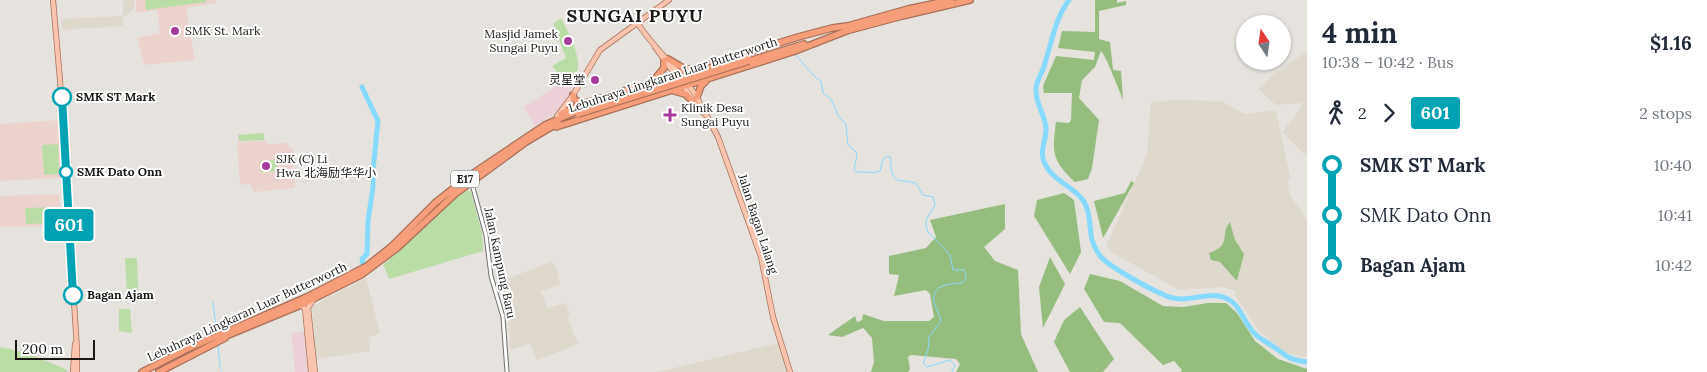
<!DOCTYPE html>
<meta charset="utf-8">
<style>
:root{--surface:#fff;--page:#f2f2f3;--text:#1f2937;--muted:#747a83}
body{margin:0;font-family:Lora,"Noto Sans SC",serif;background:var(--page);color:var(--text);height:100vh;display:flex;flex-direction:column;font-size:19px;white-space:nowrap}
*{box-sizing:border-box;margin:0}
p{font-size:16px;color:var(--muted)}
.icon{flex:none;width:28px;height:28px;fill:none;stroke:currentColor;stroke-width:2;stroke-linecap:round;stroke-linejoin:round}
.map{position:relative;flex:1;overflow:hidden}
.details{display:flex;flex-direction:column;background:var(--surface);width:400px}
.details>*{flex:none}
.badge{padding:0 10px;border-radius:4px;font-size:18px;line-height:32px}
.needle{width:32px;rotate:347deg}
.tools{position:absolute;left:1236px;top:15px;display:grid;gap:10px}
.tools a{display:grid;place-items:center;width:55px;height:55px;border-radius:50%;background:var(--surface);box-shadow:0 1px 4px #0004;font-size:25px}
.scale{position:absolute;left:15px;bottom:12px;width:80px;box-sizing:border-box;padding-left:5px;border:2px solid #181715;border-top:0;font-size:14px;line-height:18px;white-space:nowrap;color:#181715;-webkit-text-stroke:4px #fff;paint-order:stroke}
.map>.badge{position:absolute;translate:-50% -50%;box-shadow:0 0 0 2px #fff}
.legs{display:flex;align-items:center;gap:8px;height:55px;padding:0 15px;font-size:16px}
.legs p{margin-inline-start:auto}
.headline{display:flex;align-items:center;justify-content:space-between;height:85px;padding:0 15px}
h1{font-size:28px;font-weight:700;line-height:38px}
ul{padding:0 15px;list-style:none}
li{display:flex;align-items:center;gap:18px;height:50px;font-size:19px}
li i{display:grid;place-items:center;width:8px;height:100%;margin:0 6px;background:currentColor}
li i::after{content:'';width:12px;height:12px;margin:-6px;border:4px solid;border-radius:50%;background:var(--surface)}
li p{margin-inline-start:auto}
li:first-child i{background:linear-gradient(#0000 50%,currentColor 0)}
li:last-child i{background:linear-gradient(currentColor 50%,#0000 0)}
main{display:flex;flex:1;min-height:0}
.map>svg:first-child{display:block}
</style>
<main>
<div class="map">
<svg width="1307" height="372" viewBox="0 0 1307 372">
<rect width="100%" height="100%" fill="#e6e3de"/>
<path fill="#ecd2d8" d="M 571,71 L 577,80 L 570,92 L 570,95 L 553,115 L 535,126 L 523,107 L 563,82 L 561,77 Z
M 304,332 L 308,372 L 295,372 L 291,333 Z"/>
<path fill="#ded9cc" d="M 123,0 L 134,0 L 134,9 L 123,18 L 123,26 L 62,30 L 61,19 L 121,16 L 123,15 Z
M 1307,51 L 1307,154 L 1303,153 L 1282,132 L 1295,116 L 1303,103 L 1276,105 L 1258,89 L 1274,74 Z
M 1174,100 L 1221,101 L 1245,114 L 1276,110 L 1290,177 L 1288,180 L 1289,193 L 1307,220 L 1307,357 L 1285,353 L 1259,331 L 1235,295 L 1236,291 L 1222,287 L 1179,290 L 1113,253 L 1106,246 L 1147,155 L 1151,102 Z
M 552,262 L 556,266 L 560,285 L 541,291 L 547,308 L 566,303 L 570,315 L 568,319 L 578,344 L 537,360 L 530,344 L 510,350 L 510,335 L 506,305 L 500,281 Z
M 366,278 L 380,333 L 369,338 L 370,351 L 316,359 L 312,306 Z
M 779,343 L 788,372 L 657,372 Z"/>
<path fill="#edd3ce" d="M 136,0 L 216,0 L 217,3 L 186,8 L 195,60 L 144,65 L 137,38 L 160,33 L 157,10 L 136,13 Z
M 59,120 L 61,178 L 0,181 L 0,124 Z
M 266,141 L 267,144 L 288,143 L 289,148 L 293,148 L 295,188 L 254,192 L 250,184 L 240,185 L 237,142 Z
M 59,194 L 61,226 L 0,227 L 0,196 Z"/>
<path fill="#badda6" d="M 145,0 L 206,0 L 206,2 L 146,10 Z
M 561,18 C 568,31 587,66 573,77 L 571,72 L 561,77 L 552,66 L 566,58 L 553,24 Z
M 264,133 L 264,140 L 239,141 L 238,135 Z
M 58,144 L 59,174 L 44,175 L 42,145 Z
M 277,160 L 278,171 L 261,172 L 260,161 Z
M 468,190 L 471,192 L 482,233 L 483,251 L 389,279 L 383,265 L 449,203 Z
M 56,207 L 56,223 L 26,224 L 25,208 Z
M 125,258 L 137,258 L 138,293 L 127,292 Z
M 119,309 L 130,309 L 132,333 L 119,331 Z
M 0,347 C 24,351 45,360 67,370 L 67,372 L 0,372 Z"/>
<path fill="#95bd7e" d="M 1095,0 L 1117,0 L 1117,3 L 1126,1 L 1126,5 L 1099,11 L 1099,39 L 1110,42 L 1113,70 L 1121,71 L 1123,100 C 1119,90 1106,56 1101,51 L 1095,67 L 1082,80 L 1079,98 L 1099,120 L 1092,168 L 1088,179 L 1075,182 C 1052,160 1052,153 1056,122 L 1069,123 L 1071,120 L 1072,93 L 1044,93 L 1043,86 L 1056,56 L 1094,60 L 1095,52 L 1058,48 L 1062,31 L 1095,32 Z
M 1131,181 L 1134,183 L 1103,238 L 1094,201 L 1125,193 Z
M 1064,193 L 1074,200 L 1081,252 L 1070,274 L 1034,216 L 1037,200 Z
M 1005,204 L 1005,229 L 984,247 L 995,261 L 1018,270 L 1021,334 L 1038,372 L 956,372 L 960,364 L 956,359 L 911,355 L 908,357 L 910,369 L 908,372 L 871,372 L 874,362 L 872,338 L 863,328 L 842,337 L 828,335 L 855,316 L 857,322 L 862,320 L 863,314 L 884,321 L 929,321 L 934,317 L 930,294 L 926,290 L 894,296 L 899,275 L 889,274 L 889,256 L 926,248 L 936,237 L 930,220 Z
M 1230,222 L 1235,240 L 1244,254 L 1237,281 L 1220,262 L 1211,260 L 1209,253 C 1233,245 1219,234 1230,222 Z
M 1050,257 L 1065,284 L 1043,328 L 1039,287 Z
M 1090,274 L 1120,281 L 1163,306 L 1183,307 L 1208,303 L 1226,303 L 1237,313 L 1255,341 L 1278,359 L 1307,369 L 1307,372 L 1181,372 L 1182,370 L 1174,361 L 1163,365 L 1120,323 L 1104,322 L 1084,289 Z
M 1080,307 L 1114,359 L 1103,372 L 1070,372 L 1054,342 L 1064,320 Z"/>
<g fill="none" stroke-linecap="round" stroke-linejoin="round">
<path stroke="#85dafe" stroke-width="1" d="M 795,54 L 815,77 L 821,81 L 823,93 L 831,99 L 839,117 L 846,124 L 848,145 L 856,152 L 857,156 L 854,169 L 856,172 C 864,171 873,174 880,171 L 883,159 L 887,156 L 890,157 C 892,166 889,173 897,180 L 916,183 L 923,195 L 933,197 L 935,205 L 926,220 L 926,226 L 928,232 L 950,255 L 953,270 L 964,270 C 967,275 967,280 961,283 C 947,284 929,285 935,305 C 937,311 940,315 941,321 L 929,337 L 928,350 L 923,363 L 927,367 L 950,360 L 955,365 L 952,372
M 213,302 L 216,326
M 218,346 L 220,367
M 221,371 L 221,372"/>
<path stroke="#85dafe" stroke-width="5" d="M 1069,0 C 1055,19 1052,41 1045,63 C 1043,73 1035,81 1036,91 C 1036,106 1047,117 1046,131 C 1045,143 1039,153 1045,164 C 1053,181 1073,186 1083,200 C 1091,212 1089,227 1092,240 C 1094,246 1097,252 1101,257 C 1110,267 1148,288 1162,294 C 1188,308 1209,286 1231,301 C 1239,306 1243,318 1248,325 C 1257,339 1261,338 1274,347 C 1287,356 1289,360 1307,362
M 362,87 L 378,121 L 373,170 L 373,187 L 368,221 L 367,254 L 362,259 L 363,265"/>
<defs>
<path id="minor" d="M 477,179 L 473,188 L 486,235 L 491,276 L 503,317 L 507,372"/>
<path id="major" d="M 53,0 L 60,80 L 77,349 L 77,372
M 637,22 C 649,42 666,57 680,75
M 655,47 L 676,76
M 687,83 L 697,97 L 705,114
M 682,84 L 699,109 L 707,116 L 718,137 L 761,257 L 773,317 L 790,372
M 557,116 L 573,95 L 600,50 L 669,0
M 313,300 L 308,308 L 315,372
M 301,305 L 305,309 L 311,372
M 73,372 L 75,344"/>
<path id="highway" d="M 844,27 L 908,9 L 951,0
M 846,31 L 902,16 L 970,0
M 668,59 L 685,69 L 691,69
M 749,61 L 804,44
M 653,81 L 664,68 L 664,61
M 674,91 L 685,94 L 695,103
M 573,95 L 574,99 L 582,104
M 697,97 L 701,86 L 706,81
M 561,114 L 582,104 L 798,37 L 832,28 L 847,26
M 556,127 L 795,51 L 849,30
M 221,338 L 301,305 L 361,275 L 397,248 L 455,194 L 526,142 L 558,123
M 142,372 L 187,349 L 307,297 L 367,266 L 391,247 L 435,203 L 469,176 L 545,125 L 577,111
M 159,372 L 225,338"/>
</defs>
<use href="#minor" stroke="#72706c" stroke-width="5"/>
<use href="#major" stroke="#a86f57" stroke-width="6"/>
<use href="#highway" stroke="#a86f57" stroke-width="8"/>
<use href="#minor" stroke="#fff" stroke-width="3"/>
<use href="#major" stroke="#fac5af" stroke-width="4.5"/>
<use href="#highway" stroke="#f69e7a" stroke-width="5.5"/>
<defs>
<path id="highway-bridge" d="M 660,84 L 747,56
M 578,114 L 749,61"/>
</defs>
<use href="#highway-bridge" stroke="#a86f57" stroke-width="8" stroke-linecap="butt"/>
<use href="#highway-bridge" stroke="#f69e7a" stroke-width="5.5"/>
</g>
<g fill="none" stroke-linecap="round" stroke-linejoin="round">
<defs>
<path id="line-1" d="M 62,97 L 73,295"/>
</defs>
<use href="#line-1" stroke="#fff" stroke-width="11"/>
<use href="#line-1" stroke="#00a3b4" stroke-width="8"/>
</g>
<g fill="#a53a9a" stroke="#fff" stroke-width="2">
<circle cx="175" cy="31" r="5"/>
<circle cx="568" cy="41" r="5"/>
<circle cx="595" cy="80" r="5"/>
<path d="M667.5 107.5h5v5h5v5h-5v5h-5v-5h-5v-5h5z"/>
<circle cx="266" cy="166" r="5"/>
</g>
<g fill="#fff" stroke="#00a3b4" stroke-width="2.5">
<circle cx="62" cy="97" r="9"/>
<circle cx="66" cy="172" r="6"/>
<circle cx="73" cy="295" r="9"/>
</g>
<g text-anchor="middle" stroke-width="4" stroke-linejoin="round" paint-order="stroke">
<rect fill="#fff" stroke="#5d5d5b" stroke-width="1" x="451" y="170.5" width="28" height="17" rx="4"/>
<g font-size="11" font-weight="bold" fill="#181715">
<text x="465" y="183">E17</text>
</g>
<g font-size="12" fill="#181715" stroke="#fff" text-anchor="start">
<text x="185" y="35">SMK St. Mark</text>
<text x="558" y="38" text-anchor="end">Masjid Jamek<tspan x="558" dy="14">Sungai Puyu</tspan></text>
<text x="585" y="84" text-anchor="end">灵星堂</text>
<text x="681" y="112">Klinik Desa<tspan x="681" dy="14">Sungai Puyu</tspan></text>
<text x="276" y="163">SJK (C) Li<tspan x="276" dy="14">Hwa 北海励华华小</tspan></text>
</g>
<g font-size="12" fill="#181715" stroke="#fff">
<text transform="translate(673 75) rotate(-18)" y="4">Lebuhraya Lingkaran Luar Butterworth</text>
<text transform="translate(758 224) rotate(72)" y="4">Jalan Bagan Lalang</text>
<text transform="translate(500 263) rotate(78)" y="4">Jalan Kampung Baru</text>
<text transform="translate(247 312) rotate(-25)" y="4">Lebuhraya Lingkaran Luar Butterworth</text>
</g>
<g font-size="12" font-weight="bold" fill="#181715" stroke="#fff" text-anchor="start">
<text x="76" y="101">SMK ST Mark</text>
<text x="77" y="176">SMK Dato Onn</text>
<text x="87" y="299">Bagan Ajam</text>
</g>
<g font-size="18" font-weight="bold" letter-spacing="1" fill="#181715" stroke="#fff">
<text x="635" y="22">SUNGAI PUYU</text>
</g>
</g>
</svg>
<div class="tools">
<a><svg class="needle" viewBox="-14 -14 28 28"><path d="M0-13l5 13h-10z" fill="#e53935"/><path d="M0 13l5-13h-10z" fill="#747a83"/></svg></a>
</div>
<div class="scale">200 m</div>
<b class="badge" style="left:69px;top:225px;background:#00a3b4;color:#fff">601</b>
</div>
<section class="details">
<div class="headline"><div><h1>4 min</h1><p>10:38 – 10:42 · Bus</p></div><b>$1.16</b></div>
<div class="legs"><svg class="icon" aria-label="walk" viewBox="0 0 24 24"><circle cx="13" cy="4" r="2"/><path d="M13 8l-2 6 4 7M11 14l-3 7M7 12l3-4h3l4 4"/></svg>2<svg class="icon" aria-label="forward" viewBox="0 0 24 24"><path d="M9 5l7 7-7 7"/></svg><b class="badge" style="background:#00a3b4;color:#fff">601</b><p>2 stops</p></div>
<ul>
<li><i style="color:#00a3b4"></i><b>SMK ST Mark</b><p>10:40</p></li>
<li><i style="color:#00a3b4"></i><span>SMK Dato Onn</span><p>10:41</p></li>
<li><i style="color:#00a3b4"></i><b>Bagan Ajam</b><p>10:42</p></li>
</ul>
</section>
</main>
